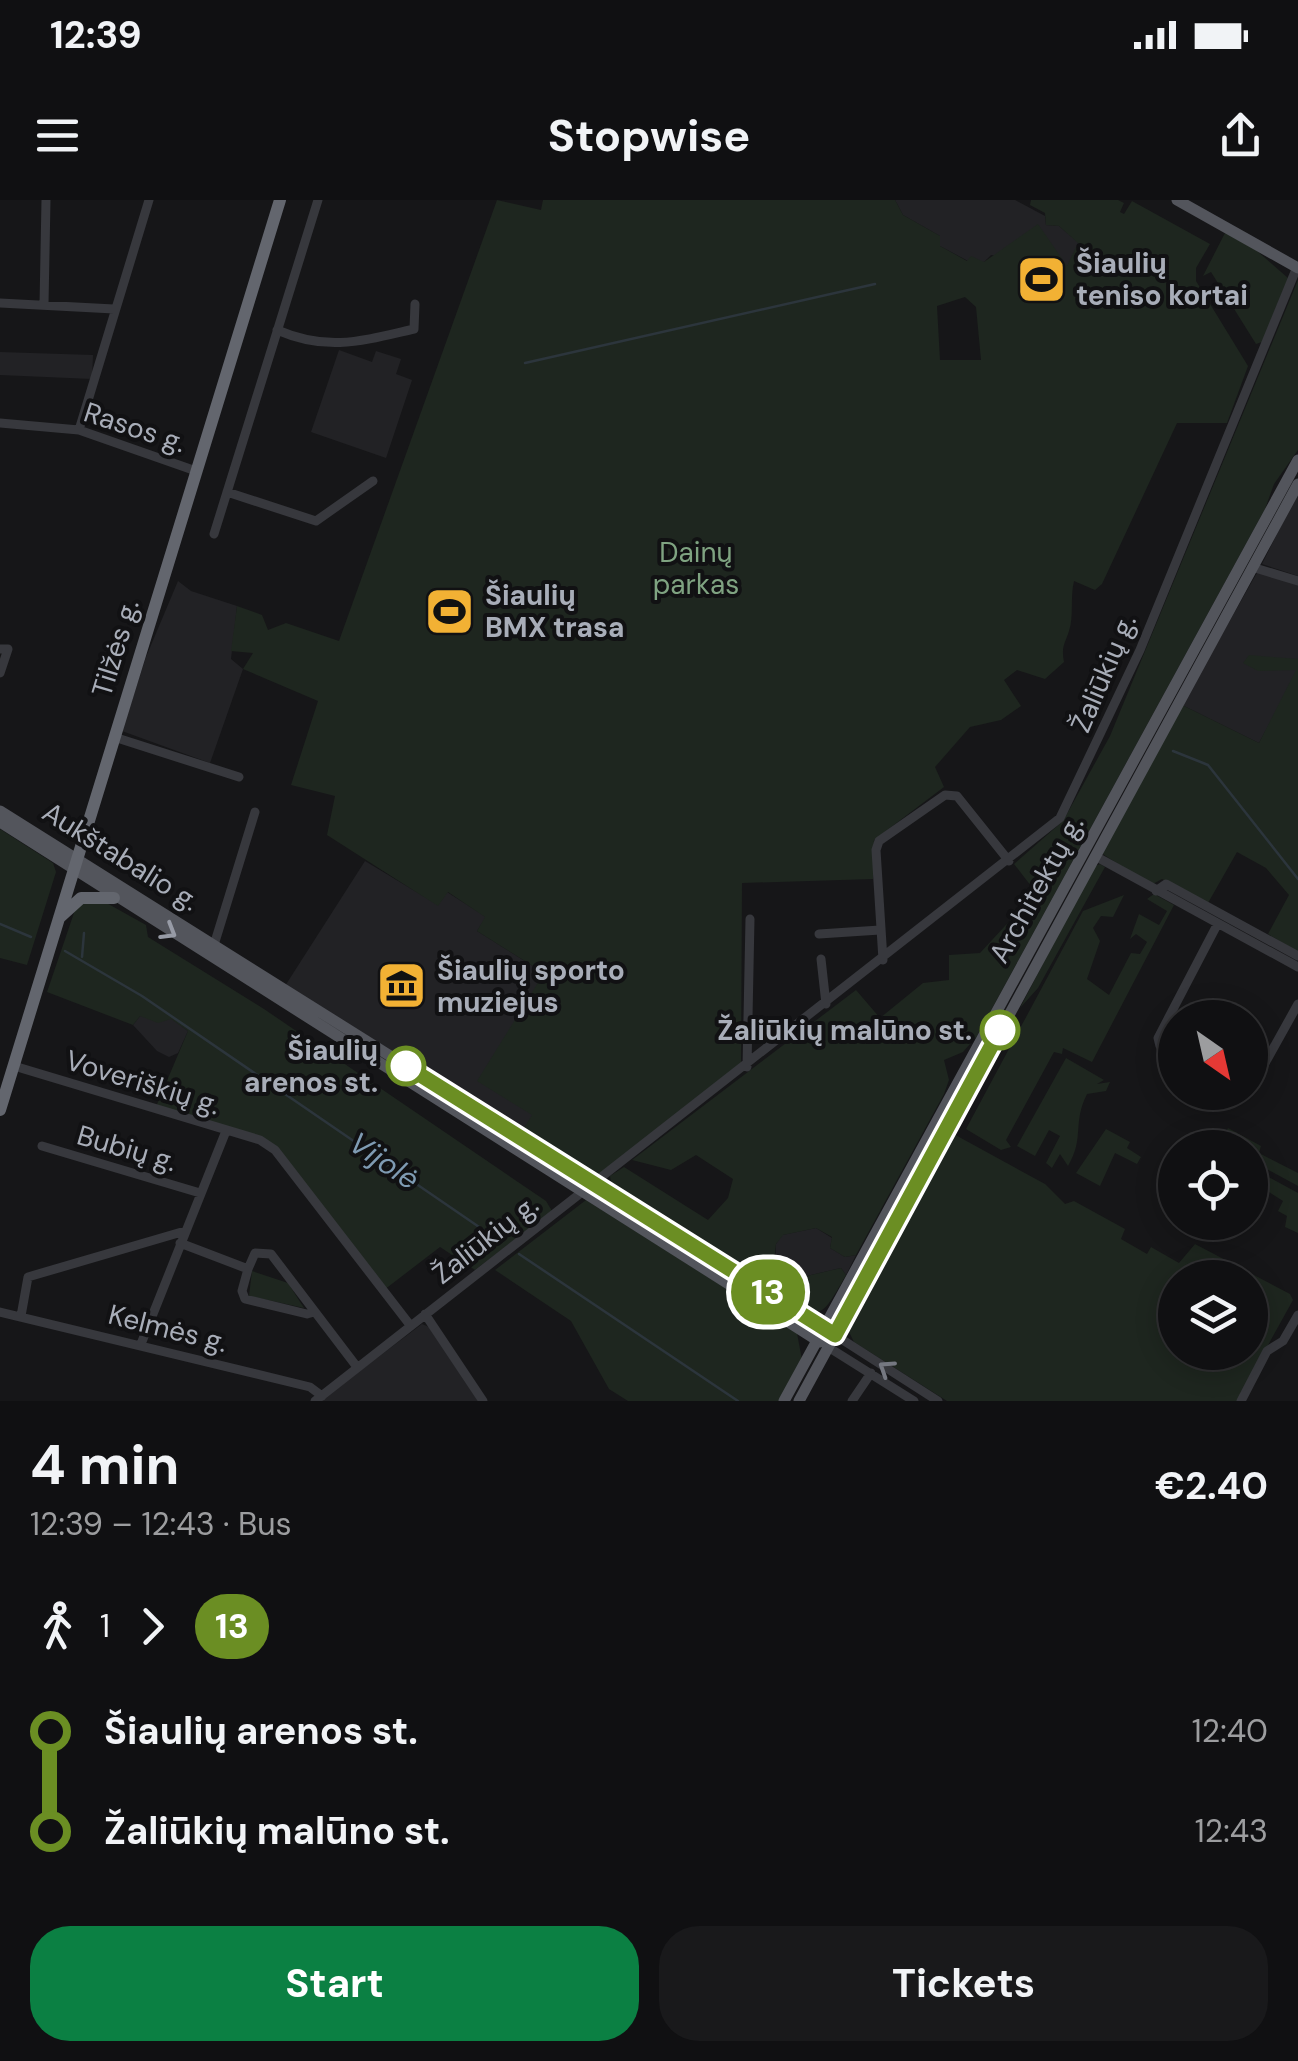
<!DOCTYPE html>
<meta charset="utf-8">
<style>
:root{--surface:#101012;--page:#19191b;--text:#f1f3f6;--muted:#9c9d9f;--line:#303032;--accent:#0b8043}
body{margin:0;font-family:"DM Sans",sans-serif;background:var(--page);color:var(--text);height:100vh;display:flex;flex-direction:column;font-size:38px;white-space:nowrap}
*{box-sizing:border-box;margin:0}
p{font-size:32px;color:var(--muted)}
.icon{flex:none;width:55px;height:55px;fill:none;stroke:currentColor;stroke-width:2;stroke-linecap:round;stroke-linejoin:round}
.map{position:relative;height:1201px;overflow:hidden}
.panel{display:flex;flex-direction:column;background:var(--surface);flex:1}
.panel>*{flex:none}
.badge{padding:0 20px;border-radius:32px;font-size:35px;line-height:65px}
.needle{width:65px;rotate:146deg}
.buttons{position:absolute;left:1158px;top:800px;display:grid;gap:20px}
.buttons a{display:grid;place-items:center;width:110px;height:110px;border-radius:50%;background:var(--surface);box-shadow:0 5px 25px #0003,0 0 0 2px var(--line);font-size:50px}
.map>.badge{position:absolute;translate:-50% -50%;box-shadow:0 0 0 5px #fff}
.legs{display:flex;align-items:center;gap:15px;height:110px;padding:0 30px;font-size:32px}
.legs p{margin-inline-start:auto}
.headline{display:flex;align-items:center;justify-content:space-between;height:170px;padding:0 30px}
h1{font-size:55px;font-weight:700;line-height:75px}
.action{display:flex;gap:20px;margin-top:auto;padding:20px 30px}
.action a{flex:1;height:115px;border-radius:40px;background:var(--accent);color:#fff;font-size:40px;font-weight:700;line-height:115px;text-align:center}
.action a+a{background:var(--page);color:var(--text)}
ul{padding:0 30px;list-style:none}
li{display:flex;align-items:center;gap:35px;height:100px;font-size:38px}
li i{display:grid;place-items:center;width:15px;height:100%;margin:0 12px;background:currentColor}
li i::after{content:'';width:25px;height:25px;margin:-12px;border:8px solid;border-radius:50%;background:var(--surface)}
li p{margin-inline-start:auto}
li:first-child i{background:linear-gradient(#0000 50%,currentColor 0)}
li:last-child i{background:linear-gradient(currentColor 50%,#0000 0)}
.status{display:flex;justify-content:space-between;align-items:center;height:70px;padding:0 50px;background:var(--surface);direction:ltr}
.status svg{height:28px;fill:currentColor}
header{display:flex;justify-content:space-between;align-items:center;height:130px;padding:0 30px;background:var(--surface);font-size:45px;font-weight:700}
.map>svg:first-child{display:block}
</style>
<div class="status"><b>12:39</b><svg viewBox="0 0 49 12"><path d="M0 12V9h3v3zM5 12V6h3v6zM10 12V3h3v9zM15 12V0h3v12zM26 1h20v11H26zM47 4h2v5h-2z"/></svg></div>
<header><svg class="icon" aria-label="menu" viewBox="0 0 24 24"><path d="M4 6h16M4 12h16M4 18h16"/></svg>Stopwise<svg class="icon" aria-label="share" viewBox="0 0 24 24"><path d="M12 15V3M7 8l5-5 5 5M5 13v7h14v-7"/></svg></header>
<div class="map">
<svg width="1298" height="1201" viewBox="0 0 1298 1201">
<rect width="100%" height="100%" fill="#161618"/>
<path fill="#222225" d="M 895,0 L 1015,0 L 1045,16 L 1046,25 L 1059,26 L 1079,43 L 1067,67 L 991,55 L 984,62 L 968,61 L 940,46 L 940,36 L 903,15 Z
M 339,150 L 372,162 L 376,151 L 401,159 L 396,174 L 412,180 L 386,258 L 311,232 Z
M 0,152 L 93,155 L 92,179 L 0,175 Z
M 1298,292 L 1298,376 L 1262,364 Z
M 1258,371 L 1298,384 L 1298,470 L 1259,543 L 1182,505 Z
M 178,381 L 191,391 L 237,406 L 231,459 L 243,469 L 210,563 L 122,531 L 146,457 Z
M 365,661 L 438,705 L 447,692 L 486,717 L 477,731 L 544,773 L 533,915 L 521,933 L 285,786 Z
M 140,816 L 172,819 L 188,831 L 178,853 L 169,857 L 157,851 L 133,825 Z
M 816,1028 L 832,1038 L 830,1048 L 845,1057 L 856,1055 L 846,1075 L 841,1068 L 781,1082 L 778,1090 L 761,1080 L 768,1081 L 775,1073 L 776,1044 L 782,1035 Z
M 422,1124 L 429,1127 L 478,1201 L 320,1201 Z"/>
<path fill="#1e261f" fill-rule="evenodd" d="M 497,0 L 541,10 L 543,0 L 895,0 L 903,15 L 940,36 L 940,46 L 967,61 L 971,56 L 984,62 L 1038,24 L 1067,66 L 1078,43 L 1059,26 L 1046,25 L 1045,13 L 1030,5 L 1031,0 L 1118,0 L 1124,3 L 1120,12 L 1124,14 L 1132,1 L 1210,44 L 1196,68 L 1196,81 L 1248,166 L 1227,223 L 1177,223 L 1102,384 L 1095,390 L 1074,381 C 1070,397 1074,417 1069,431 C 1065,444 1061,446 1064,462 L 1045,479 L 1017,470 L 1004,480 L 1021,506 L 1001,520 L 970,527 L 935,567 L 944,587 L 874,640 L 873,679 L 742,683 L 741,868 L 598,975 L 590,975 L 521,933 L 532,915 L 477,881 L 544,773 L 477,731 L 485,717 L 448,692 L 438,706 L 327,635 L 335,596 L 291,585 L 318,501 L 243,469 L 253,453 L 231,451 L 237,406 L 262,415 L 268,430 L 286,423 L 339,441 ZM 965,97 L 976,107 L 981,160 L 940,160 L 937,106 Z
M 1225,33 L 1256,50 L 1288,78 L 1262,142 L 1256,144 L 1211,72 L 1203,76 Z
M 1298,80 L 1298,250 L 1274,284 L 1265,309 L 977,836 L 963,852 L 944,860 L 949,880 L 944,894 L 856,1055 L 845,1057 L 830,1048 L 832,1037 L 816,1028 L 783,1035 L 776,1044 L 772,1079 L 761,1080 L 612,989 L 610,976 L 624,967 L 708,1020 L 728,998 L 733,979 L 696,955 L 671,970 L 632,960 L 856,790 L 880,818 L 923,783 L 949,780 L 949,755 L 980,753 L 1017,713 L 1031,686 L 1014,664 L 1063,621 L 1110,536 Z
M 1249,455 L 1298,459 L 1298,752 L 1268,734 L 1289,695 L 1266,668 L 1237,652 L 1208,703 L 1162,679 L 1151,685 L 1101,653 L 1182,505 L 1259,543 L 1296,470 L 1258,471 L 1243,463 Z
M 0,629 L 53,663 L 56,672 L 27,765 L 0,758 Z
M 1100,664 L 1105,667 L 1038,788 L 1020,808 L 1093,667 Z
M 1154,694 L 1174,705 L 1092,862 L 1063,848 L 1062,854 L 1054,852 L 1006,940 L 1011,947 L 1001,950 L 966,929 L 1083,711 L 1124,695 L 1113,717 L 1101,716 L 1093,728 L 1100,741 L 1087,779 L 1109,795 L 1131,753 L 1140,754 L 1147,742 L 1136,734 L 1130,739 L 1139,714 L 1159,725 L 1167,711 L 1147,699 Z
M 83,701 L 103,701 L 146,725 L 148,737 L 264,809 L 546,1001 L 552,1011 L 475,1070 L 440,1047 L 384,1090 L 274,950 L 260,940 L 155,909 L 188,831 L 171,819 L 158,823 L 140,816 L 133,825 L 47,792 L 75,710 Z
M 1066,858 L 1104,880 L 1097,884 L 1110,882 L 1106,891 L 1087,894 C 1072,924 1085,937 1068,966 L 1060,954 L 1052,968 L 1046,963 L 1060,936 L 1049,930 L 1035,956 L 1017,946 Z
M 1228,928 L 1261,946 L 1259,953 L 1298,973 L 1298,986 L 1250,960 L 1250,948 L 1220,943 Z
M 1106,929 L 1130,942 L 1127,948 L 1141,957 L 1137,964 L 1115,953 L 1100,986 L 1076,973 Z
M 950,932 L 1045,984 L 1065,1004 L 1074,1001 L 1125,1029 L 1121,1039 L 1147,1054 L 1151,1047 L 1179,1063 L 1195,1044 L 1290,1094 L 1293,1100 L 1237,1201 L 947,1201 L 854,1142 L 847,1128 ZM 1175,1078 L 1250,1078 L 1250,1152 L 1175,1152 Z
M 1250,967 L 1298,993 L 1298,1033 L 1285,1027 L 1287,1016 L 1278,1011 L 1283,1001 L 1269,992 L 1264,1004 L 1250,983 Z
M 586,1000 L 797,1133 L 802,1160 L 779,1201 L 628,1201 L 609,1189 L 571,1121 L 495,1070 Z
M 841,1068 L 846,1075 C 819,1122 822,1120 778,1090 L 781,1082 Z
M 252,1071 L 288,1083 L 304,1108 L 249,1096 Z"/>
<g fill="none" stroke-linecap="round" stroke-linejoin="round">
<path stroke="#2c353c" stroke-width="2.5" d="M 525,163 L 875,84
M 1173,551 L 1208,565 L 1298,679
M 0,724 L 31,737
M 65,751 L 142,796 L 501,1042
M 82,757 L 84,733
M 519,1054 L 738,1201"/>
<path stroke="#37383d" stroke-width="9" d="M 0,103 L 114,109
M 44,105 L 46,0
M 277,130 C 328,152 362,141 414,129 L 415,104
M 0,223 L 79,230 L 196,271
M 79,230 L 149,0
M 227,292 L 316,321 L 373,281
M 214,334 L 318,0
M 1252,367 L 1298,381
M 0,449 L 8,449 L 0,473
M 114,537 L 239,577
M 1095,656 L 1298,767
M 1156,691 L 1166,684 L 1298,756
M 819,734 L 880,730
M 214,745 L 255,612
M 821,759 L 826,804
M 883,760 L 876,650 L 879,641 L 945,595 L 957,596 L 1009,661
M 1175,854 L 1160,846 L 1158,838 L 1217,725
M 14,866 L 260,940 L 275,950 L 410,1125
M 747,867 L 750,719
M 1250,890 L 1298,804
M 42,946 L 200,993
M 180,1043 L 248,1069 L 255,1053 L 271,1054 L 357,1167
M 248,1069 L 242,1091 L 245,1099 L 307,1114 L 314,1112
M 0,1112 L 310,1187 L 322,1196
M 425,1114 L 483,1201
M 21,1116 L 28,1077 L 185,1031
M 835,1135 L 938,1201
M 141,1144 L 226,931
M 828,1147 L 914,1201
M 315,1201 L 1060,618 L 1140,450 L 1297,67
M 852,1201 L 871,1173
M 1241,1201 L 1267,1151 L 1283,1141 L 1298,1115"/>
<path stroke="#53555c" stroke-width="11" d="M 1177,0 L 1298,68
M 0,611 L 830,1132
M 0,622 L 820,1142
M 784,1201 L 1298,260
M 799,1201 L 1298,284"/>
<path stroke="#63666e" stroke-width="12" d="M 59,718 L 81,698 L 114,698
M 0,910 L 280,0"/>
</g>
<defs><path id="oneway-chevron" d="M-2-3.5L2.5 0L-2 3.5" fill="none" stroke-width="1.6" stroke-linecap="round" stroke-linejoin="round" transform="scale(2.5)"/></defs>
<use stroke="#979ba6" href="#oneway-chevron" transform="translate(169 732) rotate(31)"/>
<use stroke="#757881" href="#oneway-chevron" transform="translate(886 1168) rotate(-147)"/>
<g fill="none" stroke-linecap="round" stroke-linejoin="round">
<defs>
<path id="line-1" d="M 406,866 L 835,1135 L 1000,830"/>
</defs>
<use href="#line-1" stroke="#fff" stroke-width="22"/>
<use href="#line-1" stroke="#6b8e23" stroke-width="15"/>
</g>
<defs>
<symbol id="stadium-square" viewBox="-11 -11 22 22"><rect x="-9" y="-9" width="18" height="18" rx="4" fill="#f2b134" stroke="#111113"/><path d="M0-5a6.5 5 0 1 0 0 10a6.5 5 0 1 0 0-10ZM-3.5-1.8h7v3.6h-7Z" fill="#111"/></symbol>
<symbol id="museum-square" viewBox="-11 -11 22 22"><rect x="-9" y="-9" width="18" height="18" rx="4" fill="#f2b134" stroke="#111113"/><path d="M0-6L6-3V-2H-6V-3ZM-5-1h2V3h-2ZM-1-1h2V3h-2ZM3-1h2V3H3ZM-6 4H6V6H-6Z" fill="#111"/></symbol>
</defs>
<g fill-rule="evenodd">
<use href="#stadium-square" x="1014" y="52" width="55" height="55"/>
<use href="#stadium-square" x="422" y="384" width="55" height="55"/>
<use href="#museum-square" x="374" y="758" width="55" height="55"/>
</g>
<g fill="#fff" stroke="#6b8e23" stroke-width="5">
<circle cx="1000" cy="830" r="18"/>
<circle cx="406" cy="866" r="18"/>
</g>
<g text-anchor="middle" stroke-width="8" stroke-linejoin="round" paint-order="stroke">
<g font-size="28" font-weight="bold" fill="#a8adb8" stroke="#111113" text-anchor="start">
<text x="1076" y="73">Šiaulių<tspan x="1076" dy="32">teniso kortai</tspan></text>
<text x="485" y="405">Šiaulių<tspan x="485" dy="32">BMX trasa</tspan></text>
<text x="437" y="780">Šiaulių sporto<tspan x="437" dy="32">muziejus</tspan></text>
</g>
<g font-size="28" fill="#a8adb8" stroke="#111113">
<text transform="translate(135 227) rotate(18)" y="10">Rasos g.</text>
<text transform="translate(115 448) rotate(-73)" y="10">Tilžės g.</text>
<text transform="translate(1103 473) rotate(-67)" y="10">Žaliūkių g.</text>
<text transform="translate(121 656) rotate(32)" y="10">Aukštabalio g.</text>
<text transform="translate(1036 689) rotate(-61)" y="10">Architektų g.</text>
<text transform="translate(143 882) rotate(17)" y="10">Voveriškių g.</text>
<text transform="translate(127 948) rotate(16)" y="10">Bubių g.</text>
<text transform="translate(485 1039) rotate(-38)" y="10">Žaliūkių g.</text>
<text transform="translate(168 1128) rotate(14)" y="10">Kelmės g.</text>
</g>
<g font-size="28" fill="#7fa381" stroke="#111113">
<text x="696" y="362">Dainų<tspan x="696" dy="32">parkas</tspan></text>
</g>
<g font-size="28" font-weight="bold" fill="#a8adb8" stroke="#111113" text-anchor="end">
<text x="972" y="840">Žaliūkių malūno st.</text>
<text x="378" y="860">Šiaulių<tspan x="378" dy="32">arenos st.</tspan></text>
</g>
<g font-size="30" font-style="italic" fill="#7f9bb3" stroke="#111113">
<text transform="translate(384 961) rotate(34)" y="10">Vijolė</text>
</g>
</g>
</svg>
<div class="buttons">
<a><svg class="needle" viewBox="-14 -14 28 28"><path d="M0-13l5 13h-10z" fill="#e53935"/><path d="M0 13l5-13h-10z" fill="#9c9d9f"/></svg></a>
<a><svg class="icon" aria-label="locate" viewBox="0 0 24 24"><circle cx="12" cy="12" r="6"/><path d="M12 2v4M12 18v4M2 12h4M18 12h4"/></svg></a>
<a><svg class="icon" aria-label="layers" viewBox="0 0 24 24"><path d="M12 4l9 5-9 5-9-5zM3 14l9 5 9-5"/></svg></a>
</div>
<b class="badge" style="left:768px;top:1092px;background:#6b8e23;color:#fff">13</b>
</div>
<section class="panel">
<div class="headline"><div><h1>4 min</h1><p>12:39 – 12:43 · Bus</p></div><b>€2.40</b></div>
<div class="legs"><svg class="icon" aria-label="walk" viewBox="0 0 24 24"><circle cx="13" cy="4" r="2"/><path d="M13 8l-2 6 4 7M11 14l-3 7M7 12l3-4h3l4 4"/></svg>1<svg class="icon" aria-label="forward" viewBox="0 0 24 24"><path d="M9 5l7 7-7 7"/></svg><b class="badge" style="background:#6b8e23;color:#fff">13</b></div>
<ul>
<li><i style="color:#6b8e23"></i><b>Šiaulių arenos st.</b><p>12:40</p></li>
<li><i style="color:#6b8e23"></i><b>Žaliūkių malūno st.</b><p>12:43</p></li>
</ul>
<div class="action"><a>Start</a><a>Tickets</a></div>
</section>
